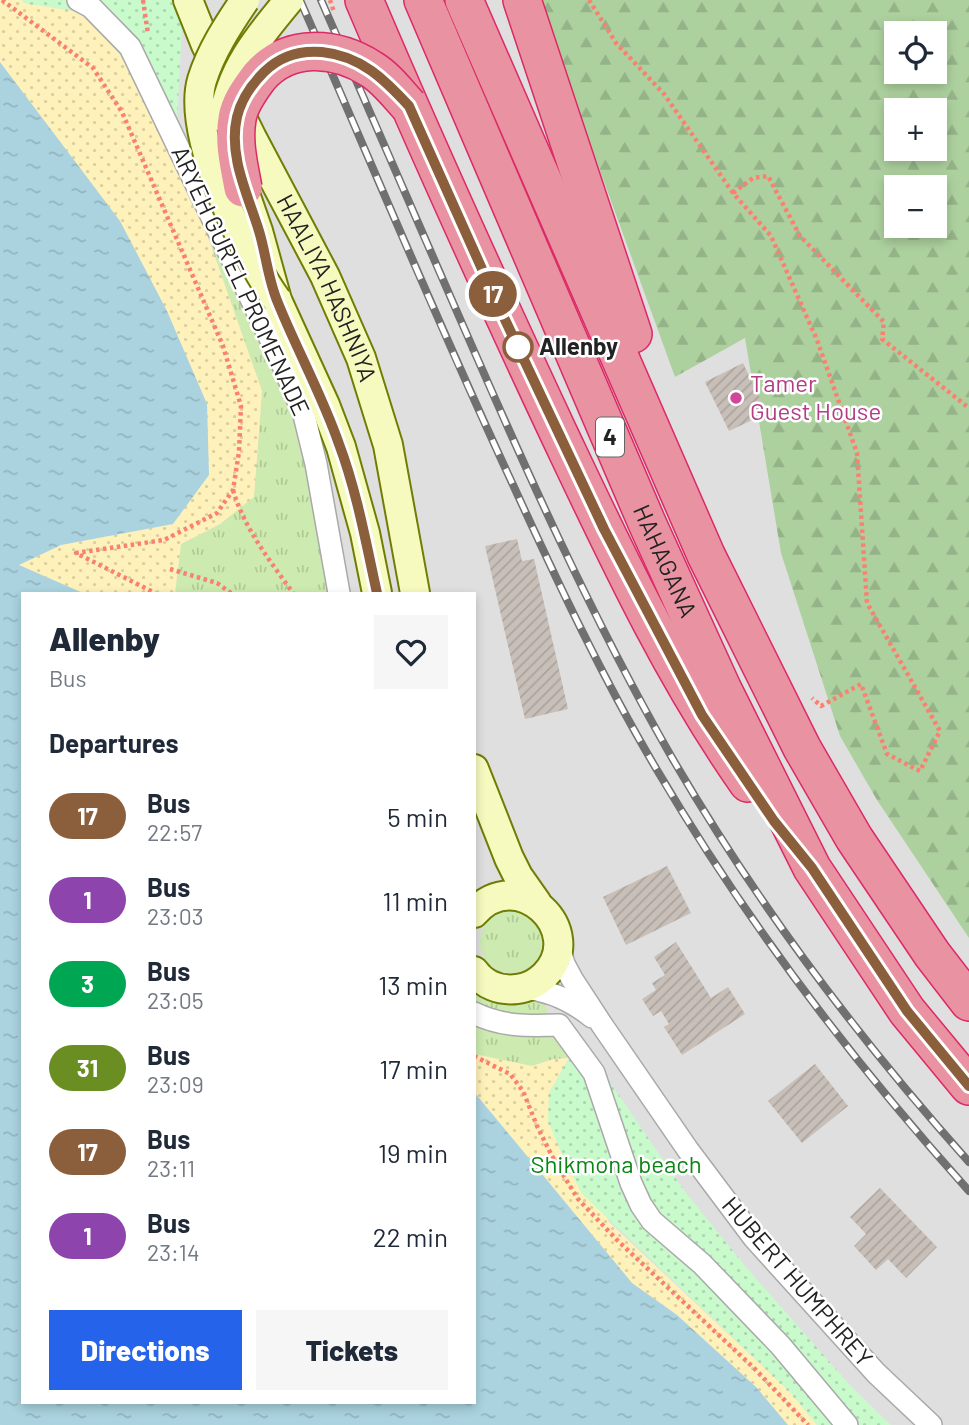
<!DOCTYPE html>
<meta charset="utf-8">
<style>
:root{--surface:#fff;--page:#f6f6f7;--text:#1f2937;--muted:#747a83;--accent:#2563eb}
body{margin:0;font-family:Barlow,sans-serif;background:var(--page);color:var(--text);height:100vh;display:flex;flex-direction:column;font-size:26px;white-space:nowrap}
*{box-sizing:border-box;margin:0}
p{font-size:23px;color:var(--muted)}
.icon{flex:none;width:38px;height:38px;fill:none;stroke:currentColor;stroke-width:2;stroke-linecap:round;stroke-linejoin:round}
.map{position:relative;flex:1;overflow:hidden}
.sheet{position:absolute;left:21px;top:592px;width:455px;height:812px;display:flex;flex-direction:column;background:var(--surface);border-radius:0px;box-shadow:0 4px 10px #0003}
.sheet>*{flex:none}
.badge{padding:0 14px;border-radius:23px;font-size:24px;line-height:46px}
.controls{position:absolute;left:884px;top:21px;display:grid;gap:14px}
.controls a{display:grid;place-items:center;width:63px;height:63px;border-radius:0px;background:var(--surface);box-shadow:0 4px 10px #0003;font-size:35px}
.map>.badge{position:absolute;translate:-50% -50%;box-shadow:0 0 0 4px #fff}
h2{padding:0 28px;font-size:26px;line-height:63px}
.round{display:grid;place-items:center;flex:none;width:74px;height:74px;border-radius:0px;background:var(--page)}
.headline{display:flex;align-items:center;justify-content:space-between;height:119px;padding:0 28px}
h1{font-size:33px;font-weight:800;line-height:52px}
.action{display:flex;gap:14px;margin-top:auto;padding:14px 28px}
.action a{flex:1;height:80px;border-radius:0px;background:var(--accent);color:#fff;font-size:28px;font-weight:800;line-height:80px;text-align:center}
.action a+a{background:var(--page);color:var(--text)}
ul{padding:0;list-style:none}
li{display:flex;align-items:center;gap:21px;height:84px;padding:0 28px}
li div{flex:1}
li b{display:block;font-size:26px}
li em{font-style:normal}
li .badge{min-width:77px;font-weight:700;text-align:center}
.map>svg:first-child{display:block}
</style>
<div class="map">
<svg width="969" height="1425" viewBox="0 0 969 1425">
<defs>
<pattern id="grass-tufts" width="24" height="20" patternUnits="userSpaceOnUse" patternTransform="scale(1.75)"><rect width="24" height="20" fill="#cdebb0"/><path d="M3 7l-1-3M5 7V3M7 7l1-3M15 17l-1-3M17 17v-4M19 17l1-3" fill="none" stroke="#b0c997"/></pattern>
<pattern id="forest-firs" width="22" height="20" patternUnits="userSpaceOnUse" patternTransform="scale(1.75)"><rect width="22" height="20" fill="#add19e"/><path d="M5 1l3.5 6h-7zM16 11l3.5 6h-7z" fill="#95b388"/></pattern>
<pattern id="sand-dots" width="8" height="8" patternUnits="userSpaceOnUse" patternTransform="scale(1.75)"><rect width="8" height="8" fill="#fff1ba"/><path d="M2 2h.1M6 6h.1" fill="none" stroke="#dacea0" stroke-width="1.8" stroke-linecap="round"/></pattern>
<pattern id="park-dots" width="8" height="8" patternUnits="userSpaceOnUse" patternTransform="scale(1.75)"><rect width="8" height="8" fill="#c8facc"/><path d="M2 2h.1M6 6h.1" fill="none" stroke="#acd6af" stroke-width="1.8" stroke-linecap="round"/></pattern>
<pattern id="water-ripples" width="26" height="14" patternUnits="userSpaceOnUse" patternTransform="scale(1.75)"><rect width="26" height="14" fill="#aad3df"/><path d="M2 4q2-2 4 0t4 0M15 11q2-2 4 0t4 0" fill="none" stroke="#92b5bf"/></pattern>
<pattern id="building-hatch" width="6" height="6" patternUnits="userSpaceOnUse" patternTransform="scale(1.75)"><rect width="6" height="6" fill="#c7bfb8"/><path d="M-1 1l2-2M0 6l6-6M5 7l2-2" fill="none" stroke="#aba49e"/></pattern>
</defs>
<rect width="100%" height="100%" fill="#f2efe9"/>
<path fill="#e0dfdf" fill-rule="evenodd" d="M 0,0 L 969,0 L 969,1425 L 788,1425 L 756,1387 L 677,1315 L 632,1283 L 474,1092 L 474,593 L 83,593 L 139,531 L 172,524 ZM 896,33 L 934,33 L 934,72 L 896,72 ZM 896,110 L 934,110 L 934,149 L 896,149 ZM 896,187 L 934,187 L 934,226 L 896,226 Z"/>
<path fill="url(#grass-tufts)" d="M 202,220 L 276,357 L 300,413 L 330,593 L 175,593 L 181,544 L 220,524 L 254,496 L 262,391 Z
M480 942a31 31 0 1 1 62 0a31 31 0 1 1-62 0Z
M 474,984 L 516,1002 L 543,1001 L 569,1058 L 554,1059 L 532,1066 L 474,1054 Z"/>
<path fill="url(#forest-firs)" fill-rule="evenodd" d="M 538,0 L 969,0 L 969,938 L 877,800 L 840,736 L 781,553 L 745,338 L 675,377 ZM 896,33 L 934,33 L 934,72 L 896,72 ZM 896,110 L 934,110 L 934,149 L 896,149 ZM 896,187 L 934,187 L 934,226 L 896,226 Z"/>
<path fill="url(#sand-dots)" d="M 0,0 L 22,0 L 25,3 L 86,13 L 138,76 L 166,134 L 202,220 L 262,391 L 254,497 L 220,524 L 181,544 L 175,593 L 83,593 L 18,565 L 61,545 L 173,524 L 0,96 Z
M 474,1054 L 532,1066 L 554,1059 L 569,1058 L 549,1093 L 609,1222 L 790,1392 L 817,1425 L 788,1425 L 756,1387 L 677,1315 L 632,1283 L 474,1092 Z"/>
<path fill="url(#park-dots)" d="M 22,0 L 171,0 L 182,24 L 177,124 L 86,13 L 25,3 Z
M 576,1033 L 686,1193 L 746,1267 L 850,1385 L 891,1425 L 817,1425 L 790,1392 L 582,1194 L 563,1157 L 548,1121 L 549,1093 L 569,1058 Z"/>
<path fill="url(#water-ripples)" d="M 0,62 L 120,221 L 167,311 L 207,404 L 209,475 L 173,524 L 61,545 L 19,565 L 83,593 L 23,593 L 23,1402 L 474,1402 L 474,1092 L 632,1283 L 677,1315 L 756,1387 L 788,1425 L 0,1425 Z"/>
<path fill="url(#building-hatch)" d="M 743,363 L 767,413 L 729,431 L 705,382 Z
M 517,539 L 522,561 L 534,559 L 568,709 L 525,719 L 485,546 Z
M 667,866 L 691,913 L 626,945 L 603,897 Z
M 676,942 L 711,998 L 728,987 L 745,1014 L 682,1055 L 664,1027 L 669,1024 L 661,1011 L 653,1016 L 642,999 L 656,990 L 652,983 L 665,975 L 654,957 Z
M 815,1064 L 848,1106 L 802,1143 L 768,1101 Z
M 880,1188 L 937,1247 L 906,1278 L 888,1259 L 876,1270 L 854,1246 L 866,1234 L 850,1217 Z"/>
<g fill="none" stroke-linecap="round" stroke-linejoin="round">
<defs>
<path id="street" d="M 78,0 L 91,7 L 130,47 L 281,361 L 304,415 L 316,464 L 339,593
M 558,943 L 564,964 L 572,979 L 602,1025 L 688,1150 L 754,1238 L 876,1373 L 931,1425
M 523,988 C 549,990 571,1000 592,1017
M 474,1013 C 502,1027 529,1026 559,1025 L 594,1073 L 631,1183 L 641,1205 L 652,1221 L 702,1264 L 780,1345 L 847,1425"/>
<g id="secondary">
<path id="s1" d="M 188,0 L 206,45 L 252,138 L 325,276 L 361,358 L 388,445 L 415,593"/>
<path d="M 243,188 L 258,231 L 277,300 L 325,405 L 341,447 L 365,533 L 377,593"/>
<path d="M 474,769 L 509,858 L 518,876 L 537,903"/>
<path d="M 474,913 C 517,863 588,931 545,975 C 537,983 528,988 517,989 C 500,991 484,985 474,971"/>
</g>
<g id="highway">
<path d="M 364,0 C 426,146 492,291 559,434 C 616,554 672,675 748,783"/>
<path id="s2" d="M 423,0 L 647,523 L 722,688 L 812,868 L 907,1011 L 969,1086"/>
<path d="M 464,0 L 706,555 L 802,748 L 854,838 L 932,954 L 969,1002"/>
<path d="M 522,0 L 633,334"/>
</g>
</defs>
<use href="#street" stroke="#a9a9a9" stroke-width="24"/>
<use href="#secondary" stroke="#707d05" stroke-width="32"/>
<use href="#highway" stroke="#dc2a67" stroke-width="40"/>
<path stroke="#fa8072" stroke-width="4.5" stroke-dasharray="3.5 3.5" stroke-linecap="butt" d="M 2,0 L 93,68 L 122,112 L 223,346 L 241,406 L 239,452 L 233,490 L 217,513 L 164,540 L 76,553 L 155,593
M 143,0 L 148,34
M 330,0 L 334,12
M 589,0 L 616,43 L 664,94 L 733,193 L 771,236 L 817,340 L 857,453 L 867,603 L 940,731 L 920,771 L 887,754 L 861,684 L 821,706 L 812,698
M 733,193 L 753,178 L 768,176 L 800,236 L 884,322 L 882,339 L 969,408
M 233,490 C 244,528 270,561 293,593
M 170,569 L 217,583 L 231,593
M 474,1056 L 510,1074 L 523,1091 L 537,1126 L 554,1160 L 578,1199 L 617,1240 L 755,1369 L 808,1425"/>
<use href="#street" stroke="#fff" stroke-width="21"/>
<use href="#secondary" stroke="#f7fabf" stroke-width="28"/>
<use href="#highway" stroke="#e892a2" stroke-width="37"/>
<defs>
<path id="rail" d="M 300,0 C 371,162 439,326 514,487 C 558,583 603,679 657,770 C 746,921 852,1061 969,1191
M 321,0 C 368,107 414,214 461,321 C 525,468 591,616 671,756 C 755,901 857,1037 969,1162"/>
</defs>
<use href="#rail" stroke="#707070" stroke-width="8"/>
<use href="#rail" stroke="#fff" stroke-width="5" stroke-dasharray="16" stroke-linecap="butt"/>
<defs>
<path id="secondary-bridge" d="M 245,0 C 228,25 211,51 202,80 C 186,134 245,256 277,300
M 224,118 C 230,70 259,36 289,0"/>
<path id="highway-bridge" d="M 243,188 C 239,166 233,142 237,119 C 239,104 250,89 259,77 C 288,43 335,46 371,69 C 386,78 397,93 409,106"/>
</defs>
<use href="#secondary-bridge" stroke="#707d05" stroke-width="32" stroke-linecap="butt"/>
<use href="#highway-bridge" stroke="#dc2a67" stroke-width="40" stroke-linecap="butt"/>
<use href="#secondary-bridge" stroke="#f7fabf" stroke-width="28"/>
<use href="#highway-bridge" stroke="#e892a2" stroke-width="37"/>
</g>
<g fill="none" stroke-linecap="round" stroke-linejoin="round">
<defs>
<path id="line" d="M 377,593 C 366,543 357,492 339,444 C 322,395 297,350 278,303 C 268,280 266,254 259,231 C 248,195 228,156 237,117 C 241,100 252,84 264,72 C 280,56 299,50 322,52 C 361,56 384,79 409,106 L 499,307 L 604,529 L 702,715 L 774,821 L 812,868 L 907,1011 L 969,1086"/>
</defs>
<use href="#line" stroke="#fff" stroke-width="16"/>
<use href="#line" stroke="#8b5e3c" stroke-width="10"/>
</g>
<circle fill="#fff" stroke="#8b5e3c" stroke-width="3.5" cx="518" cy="347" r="14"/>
<circle fill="#d1479c" stroke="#fff" stroke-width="2.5" cx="736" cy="398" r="7"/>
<g text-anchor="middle" stroke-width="5" stroke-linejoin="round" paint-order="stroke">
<rect fill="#fff" stroke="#646464" stroke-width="2" x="596" y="417.5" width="28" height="39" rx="5"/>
<g font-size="23" font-weight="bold" fill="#222">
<text x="610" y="445">4</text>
</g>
<g font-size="24" fill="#222" stroke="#fff">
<text transform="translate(240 281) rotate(65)" y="8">ARYEH GUR'EL PROMENADE</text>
<text dy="8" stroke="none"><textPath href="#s1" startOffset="320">HAALIYA HASHNIYA</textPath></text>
<text dy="8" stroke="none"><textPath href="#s2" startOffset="611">HAHAGANA</textPath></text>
<text transform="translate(797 1282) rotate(49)" y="8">HUBERT HUMPHREY</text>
</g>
<g font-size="24" font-weight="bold" fill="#222" stroke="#fff" text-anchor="start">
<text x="539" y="355">Allenby</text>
</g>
<g font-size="24" fill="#b23c85" stroke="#fff" text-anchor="start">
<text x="750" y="392">Tamer<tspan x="750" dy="28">Guest House</tspan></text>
</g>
<g font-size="24" fill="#0c8416" stroke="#fff">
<text x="616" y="1173">Shikmona beach</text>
</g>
</g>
</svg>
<div class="controls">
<a><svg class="icon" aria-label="locate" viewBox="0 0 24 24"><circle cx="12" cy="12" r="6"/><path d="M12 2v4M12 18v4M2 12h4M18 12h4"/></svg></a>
<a>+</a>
<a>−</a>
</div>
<b class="badge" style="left:493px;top:294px;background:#8b5e3c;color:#fff">17</b>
<section class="sheet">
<div class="headline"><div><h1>Allenby</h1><p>Bus</p></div><a class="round"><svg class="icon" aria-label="heart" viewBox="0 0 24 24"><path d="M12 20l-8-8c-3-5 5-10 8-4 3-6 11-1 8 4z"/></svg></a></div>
<h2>Departures</h2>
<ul>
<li><span class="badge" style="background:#8b5e3c;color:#fff">17</span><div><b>Bus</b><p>22:57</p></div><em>5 min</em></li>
<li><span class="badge" style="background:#8e44ad;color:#fff">1</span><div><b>Bus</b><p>23:03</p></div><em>11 min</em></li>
<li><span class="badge" style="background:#00a651;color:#fff">3</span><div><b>Bus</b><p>23:05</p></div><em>13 min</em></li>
<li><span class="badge" style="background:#6b8e23;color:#fff">31</span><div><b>Bus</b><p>23:09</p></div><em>17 min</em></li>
<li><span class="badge" style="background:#8b5e3c;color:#fff">17</span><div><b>Bus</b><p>23:11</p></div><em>19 min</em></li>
<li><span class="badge" style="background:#8e44ad;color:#fff">1</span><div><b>Bus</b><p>23:14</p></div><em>22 min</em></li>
</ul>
<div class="action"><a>Directions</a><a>Tickets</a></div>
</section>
</div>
